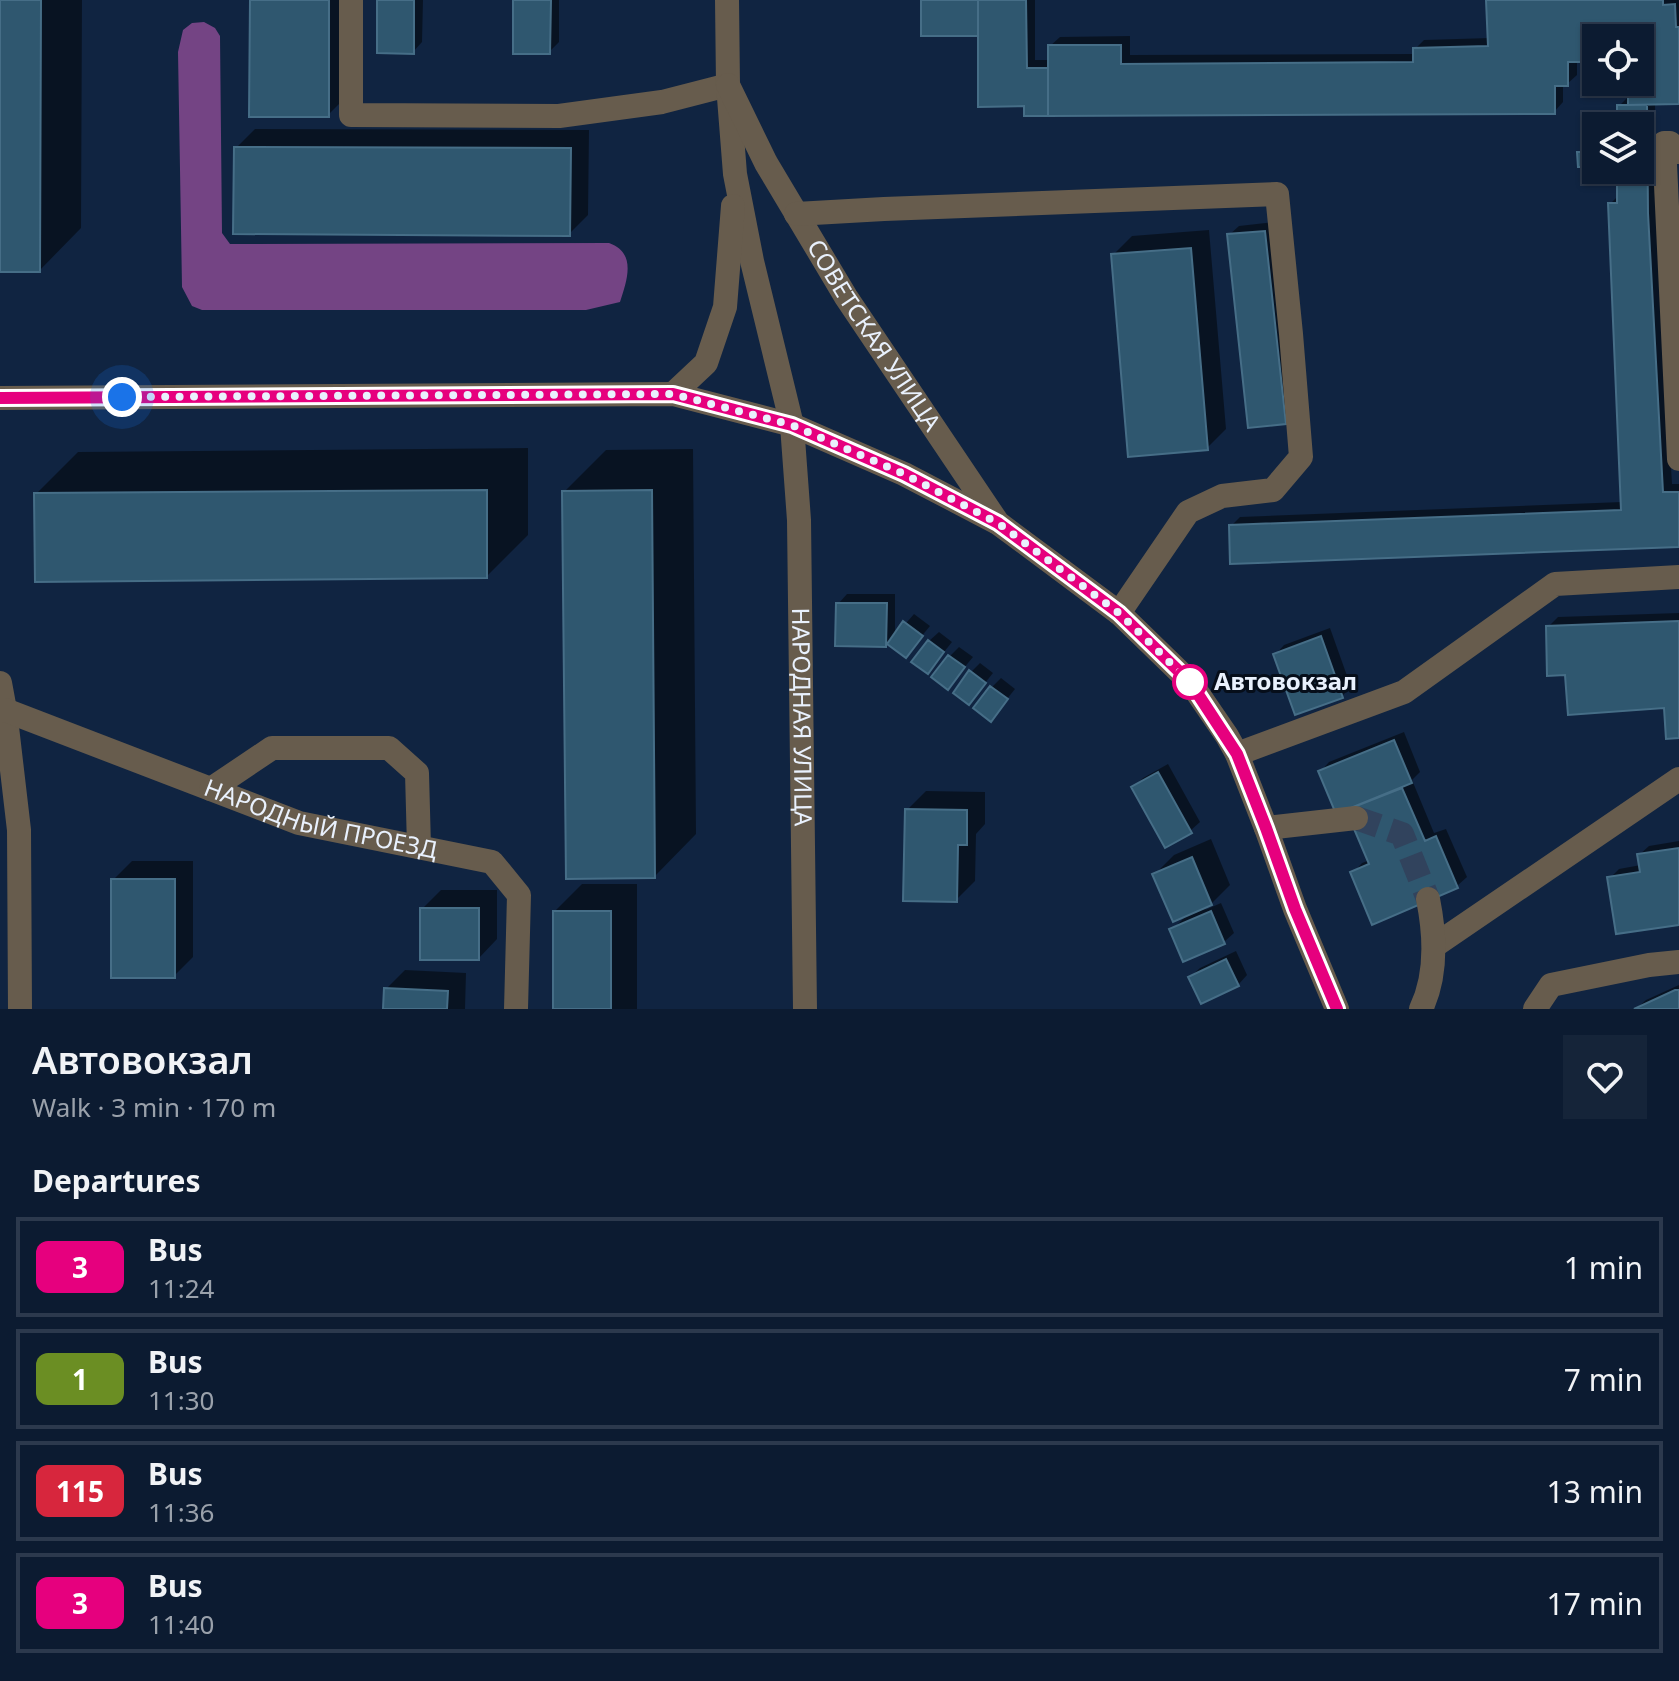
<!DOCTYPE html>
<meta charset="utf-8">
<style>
:root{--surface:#0c1b31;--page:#152439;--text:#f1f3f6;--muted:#9aa1ab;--line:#2c394d}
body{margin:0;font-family:"Noto Sans",sans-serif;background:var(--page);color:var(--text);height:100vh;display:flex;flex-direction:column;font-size:30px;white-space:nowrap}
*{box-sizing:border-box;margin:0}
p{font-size:26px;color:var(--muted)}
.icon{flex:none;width:44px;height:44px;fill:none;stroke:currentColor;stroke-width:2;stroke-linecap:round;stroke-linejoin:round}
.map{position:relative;height:1009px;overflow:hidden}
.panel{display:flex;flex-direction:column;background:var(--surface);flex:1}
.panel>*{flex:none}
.badge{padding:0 16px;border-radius:12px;font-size:28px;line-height:52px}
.fabs{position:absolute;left:1582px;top:24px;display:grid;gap:16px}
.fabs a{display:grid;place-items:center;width:72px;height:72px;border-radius:0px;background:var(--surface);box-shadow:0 2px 6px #0004,0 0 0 2px var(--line);font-size:40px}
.you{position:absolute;width:40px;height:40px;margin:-20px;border:6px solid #fff;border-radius:50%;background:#1a73e8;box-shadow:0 0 0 12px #1a73e833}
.map>.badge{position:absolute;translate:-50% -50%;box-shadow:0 0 0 4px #fff}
h2{padding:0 32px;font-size:30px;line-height:72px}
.round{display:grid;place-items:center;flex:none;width:84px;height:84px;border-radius:0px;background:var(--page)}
.summary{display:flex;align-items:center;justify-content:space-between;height:136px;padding:0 32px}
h1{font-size:38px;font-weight:600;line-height:60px}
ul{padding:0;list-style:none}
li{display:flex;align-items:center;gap:24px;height:100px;margin:0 16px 12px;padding:0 16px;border:4px solid var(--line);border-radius:0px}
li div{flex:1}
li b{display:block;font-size:30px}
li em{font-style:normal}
li .badge{min-width:88px;font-weight:700;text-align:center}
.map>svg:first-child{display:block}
</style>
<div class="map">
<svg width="1679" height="1009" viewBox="0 0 1679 1009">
<rect width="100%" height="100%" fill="#102441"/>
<path fill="#744484" d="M 204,22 L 215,28 L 220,36 L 222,233 L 230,244 L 609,243 C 637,253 627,280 620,302 L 586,310 L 202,310 L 192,306 L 182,287 L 178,52 L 183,30 L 192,23 Z"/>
<path fill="#0007" d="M 0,0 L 82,0 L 81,228 L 40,270 L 0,270 Z
M 252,0 L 347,0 L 347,96 L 328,115 Z
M 379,0 L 423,0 L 422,42 L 413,52 Z
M 515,0 L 559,0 L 559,42 L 549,52 Z
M 923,0 L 1035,0 L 1035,60 L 1050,60 L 1050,46 L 1060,37 L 1130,36 L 1130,55 L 1415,54 L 1415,49 L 1424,40 L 1490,38 L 1488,0 L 1679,0 L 1679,102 L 1655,102 L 1656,202 L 1672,484 L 1679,484 L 1679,545 L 1231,526 L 1240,517 L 1622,502 L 1610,204 L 1619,195 L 1619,170 L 1640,170 L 1640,126 L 1619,126 L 1619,106 L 1628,97 L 1630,82 L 1640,82 L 1640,38 L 1596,38 L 1596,60 L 1577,60 L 1577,75 L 1567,84 L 1563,84 L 1563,102 L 1554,112 L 1026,104 L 980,34 Z
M 255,129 L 589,130 L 588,215 L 569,234 L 236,148 Z
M 1596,143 L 1596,165 L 1579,153 L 1589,144 Z
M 1274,222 L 1294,412 L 1285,422 L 1229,235 L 1239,226 Z
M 1209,230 L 1226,429 L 1207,448 L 1113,255 L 1132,236 Z
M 528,448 L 528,535 L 487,576 L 36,494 L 78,452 Z
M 693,449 L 696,834 L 655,876 L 564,492 L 606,450 Z
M 847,594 L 895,594 L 895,636 L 914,614 L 930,626 L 906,655 L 888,642 L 885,645 L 838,604 Z
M 1679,613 L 1679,736 L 1666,706 L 1567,673 L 1548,627 L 1558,617 Z
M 1330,628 L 1351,687 L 1342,696 L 1275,655 L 1284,645 Z
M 939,632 L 952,642 L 928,672 L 929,641 Z
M 959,647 L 973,657 L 948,687 L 950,656 Z
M 980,663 L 993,673 L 969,703 L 971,672 Z
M 1001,678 L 1015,689 L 991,719 L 992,687 Z
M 1404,732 L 1420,772 L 1412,780 L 1434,833 L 1446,829 L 1467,877 L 1457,886 L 1373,922 L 1353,873 L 1362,863 L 1370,860 L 1348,807 L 1320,772 L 1329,762 Z
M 1168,764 L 1200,822 L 1190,831 L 1134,787 L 1143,778 Z
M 926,791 L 985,792 L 985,824 L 976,834 L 975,881 L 956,900 L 907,810 Z
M 1211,839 L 1230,885 L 1205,910 L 1221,903 L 1234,933 L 1224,942 L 1172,930 L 1188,914 L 1155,874 L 1174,855 Z
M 1679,841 L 1679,923 L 1610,878 L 1619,869 L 1641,865 L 1639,855 L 1649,846 Z
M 132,861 L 193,861 L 193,957 L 174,976 L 113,880 Z
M 582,884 L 637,884 L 637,1009 L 555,1009 L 555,911 Z
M 441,890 L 497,890 L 497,939 L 479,958 L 422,909 Z
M 1236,951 L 1247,975 L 1238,985 L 1190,977 L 1200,968 Z
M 405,970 L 466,973 L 465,1009 L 385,1009 L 386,989 Z
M 1679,985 L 1679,1009 L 1636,1009 L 1646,1000 Z"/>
<path fill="#2f576f" stroke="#466e87" stroke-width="2" d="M 0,0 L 41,0 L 40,272 L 0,272 Z
M 250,0 L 329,0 L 329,117 L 249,117 Z
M 377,0 L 414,0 L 414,54 L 377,53 Z
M 513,0 L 551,0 L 550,54 L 513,54 Z
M 921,0 L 978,0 L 978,36 L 921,36 Z
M 978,0 L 1026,0 L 1027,68 L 1048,68 L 1048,116 L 1024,116 L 1024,106 L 978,107 Z
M 1486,0 L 1663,0 L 1663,5 L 1675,4 L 1676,27 L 1679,27 L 1679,104 L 1628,105 L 1628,82 L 1640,82 L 1640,38 L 1596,38 L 1596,62 L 1568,62 L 1568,86 L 1555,86 L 1555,114 L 1048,116 L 1048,45 L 1121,45 L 1121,64 L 1413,62 L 1413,48 L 1488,46 Z
M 1617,105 L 1647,105 L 1648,213 L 1663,492 L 1679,492 L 1679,547 L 1230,564 L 1229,525 L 1621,510 L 1608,203 L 1617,203 L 1617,170 L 1640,170 L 1640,126 L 1617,126 Z
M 234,147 L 571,148 L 570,236 L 233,234 Z
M 1577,152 L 1596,152 L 1596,167 L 1578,167 Z
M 1265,231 L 1286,424 L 1248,428 L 1227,234 Z
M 1191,248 L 1208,450 L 1128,457 L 1111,254 Z
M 487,490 L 487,578 L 35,582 L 34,493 Z
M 652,490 L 655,878 L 566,879 L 562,491 Z
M 836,603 L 887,603 L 886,647 L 835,646 Z
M 903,621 L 923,636 L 906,658 L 887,644 Z
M 1679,621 L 1679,738 L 1666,739 L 1664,708 L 1568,715 L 1565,675 L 1547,676 L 1546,626 Z
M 1321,636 L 1343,698 L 1295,715 L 1273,654 Z
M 928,640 L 944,652 L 928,674 L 911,662 Z
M 948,655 L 965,667 L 948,690 L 931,677 Z
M 969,670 L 986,683 L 969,705 L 953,693 Z
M 990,686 L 1008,699 L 991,722 L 973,708 Z
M 1394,740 L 1412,783 L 1336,814 L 1318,771 Z
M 1158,772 L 1192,833 L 1165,848 L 1131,787 Z
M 1402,788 L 1425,841 L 1436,836 L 1458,888 L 1372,925 L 1350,872 L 1369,864 L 1346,810 Z
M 905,809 L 967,810 L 967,845 L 958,845 L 957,902 L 903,901 Z
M 1679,848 L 1679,925 L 1616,934 L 1607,877 L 1640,872 L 1637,854 Z
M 1192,857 L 1212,905 L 1173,922 L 1152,874 Z
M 111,879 L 175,879 L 175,978 L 111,978 Z
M 420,908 L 479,908 L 479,960 L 420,960 Z
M 553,911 L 611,911 L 611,1009 L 553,1009 Z
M 1211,911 L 1225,944 L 1183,962 L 1169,929 Z
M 1226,959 L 1239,986 L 1201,1004 L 1188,977 Z
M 384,988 L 448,991 L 447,1009 L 383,1009 Z
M 1675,990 L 1679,990 L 1679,1009 L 1634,1009 Z"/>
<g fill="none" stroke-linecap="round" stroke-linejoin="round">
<path stroke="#31435d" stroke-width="24" stroke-dasharray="24 12" stroke-linecap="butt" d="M 1356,818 L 1402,834 L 1428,899"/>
<g stroke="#675c4d" stroke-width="24">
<path d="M 351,0 L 351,115 L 559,116 L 662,102 L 728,85"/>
<path id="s1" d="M 727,0 L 728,85 L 735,174 L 752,261 L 792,425 L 799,520 L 805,1009"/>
<path id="s2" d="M 728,85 L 766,163 L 846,297 L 998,523 L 1119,613 L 1190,682 L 1227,736 L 1237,754 L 1266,828 L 1295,909 L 1337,1009"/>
<path d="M 1679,152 L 1670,143 L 1664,143 L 1679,459"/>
<path d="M 796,214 L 884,209 L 1277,194 L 1291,334 L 1301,457 L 1273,490 L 1222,496 L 1188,512 L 1119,613"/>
<path d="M 673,394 L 706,363 L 725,307 L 733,206"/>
<path d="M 0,398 L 673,394 L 792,425 L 904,474 L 996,522"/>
<path d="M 0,683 L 5,710 L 19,830 L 20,1009"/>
<path id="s3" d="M 0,710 L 5,710 L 299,823 L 492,862 L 519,895 L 516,1009"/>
<path d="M 1237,754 L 1404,692 L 1555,584 L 1679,577"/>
<path d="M 211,789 L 272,748 L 389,748 L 417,773 L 419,847"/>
<path d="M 1266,828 L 1356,818"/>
<path d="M 1434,946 L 1679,779"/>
<path d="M 1421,1009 C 1437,976 1435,934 1428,899"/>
<path d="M 1535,1009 L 1551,985 L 1649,965 L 1679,962"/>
</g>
</g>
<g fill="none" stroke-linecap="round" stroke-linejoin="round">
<defs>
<path id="line" d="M 0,398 L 673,394 L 792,425 L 904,474 L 998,523 L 1119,613 L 1190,682 L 1237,754 L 1266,828 L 1295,909 L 1337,1009"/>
</defs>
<use href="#line" stroke="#fff" stroke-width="18"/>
<use href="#line" stroke="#e6007e" stroke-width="12"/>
<path stroke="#e9f1fd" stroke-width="8" stroke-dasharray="0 14.4" d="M 122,397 L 673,394 L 792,425 L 904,474 L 998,523 L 1119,613 L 1190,682"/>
</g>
<circle fill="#fff" stroke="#e6007e" stroke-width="4" cx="1190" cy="682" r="16"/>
<g text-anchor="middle" stroke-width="6" stroke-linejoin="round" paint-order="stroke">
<g font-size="24" fill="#e9f1fd" stroke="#060e1a">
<text dy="8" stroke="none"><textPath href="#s2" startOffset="290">СОВЕТСКАЯ УЛИЦА</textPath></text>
<text dy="8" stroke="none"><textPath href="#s1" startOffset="724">НАРОДНАЯ УЛИЦА</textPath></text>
<text dy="8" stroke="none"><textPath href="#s3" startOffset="340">НАРОДНЫЙ ПРОЕЗД</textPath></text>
</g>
<g font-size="24" font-weight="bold" fill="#e9f1fd" stroke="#060e1a" text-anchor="start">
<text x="1214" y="690">Автовокзал</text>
</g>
</g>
</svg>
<div class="fabs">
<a><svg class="icon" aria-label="locate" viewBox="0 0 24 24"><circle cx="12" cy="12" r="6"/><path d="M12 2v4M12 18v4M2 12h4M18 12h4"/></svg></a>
<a><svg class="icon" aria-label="layers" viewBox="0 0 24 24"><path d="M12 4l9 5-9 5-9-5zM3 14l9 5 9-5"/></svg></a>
</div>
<div class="you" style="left:122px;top:397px"></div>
</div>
<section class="panel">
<div class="summary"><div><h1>Автовокзал</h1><p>Walk · 3 min · 170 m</p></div><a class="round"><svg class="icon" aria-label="heart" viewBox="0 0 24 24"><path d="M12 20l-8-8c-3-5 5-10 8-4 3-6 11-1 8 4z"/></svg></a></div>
<h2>Departures</h2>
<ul>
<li><span class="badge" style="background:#e6007e;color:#fff">3</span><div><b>Bus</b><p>11:24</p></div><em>1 min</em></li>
<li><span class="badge" style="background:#6b8e23;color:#fff">1</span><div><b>Bus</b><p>11:30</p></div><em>7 min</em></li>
<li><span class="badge" style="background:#d7263d;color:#fff">115</span><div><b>Bus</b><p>11:36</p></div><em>13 min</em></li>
<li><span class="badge" style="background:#e6007e;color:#fff">3</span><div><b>Bus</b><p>11:40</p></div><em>17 min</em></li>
</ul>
</section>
